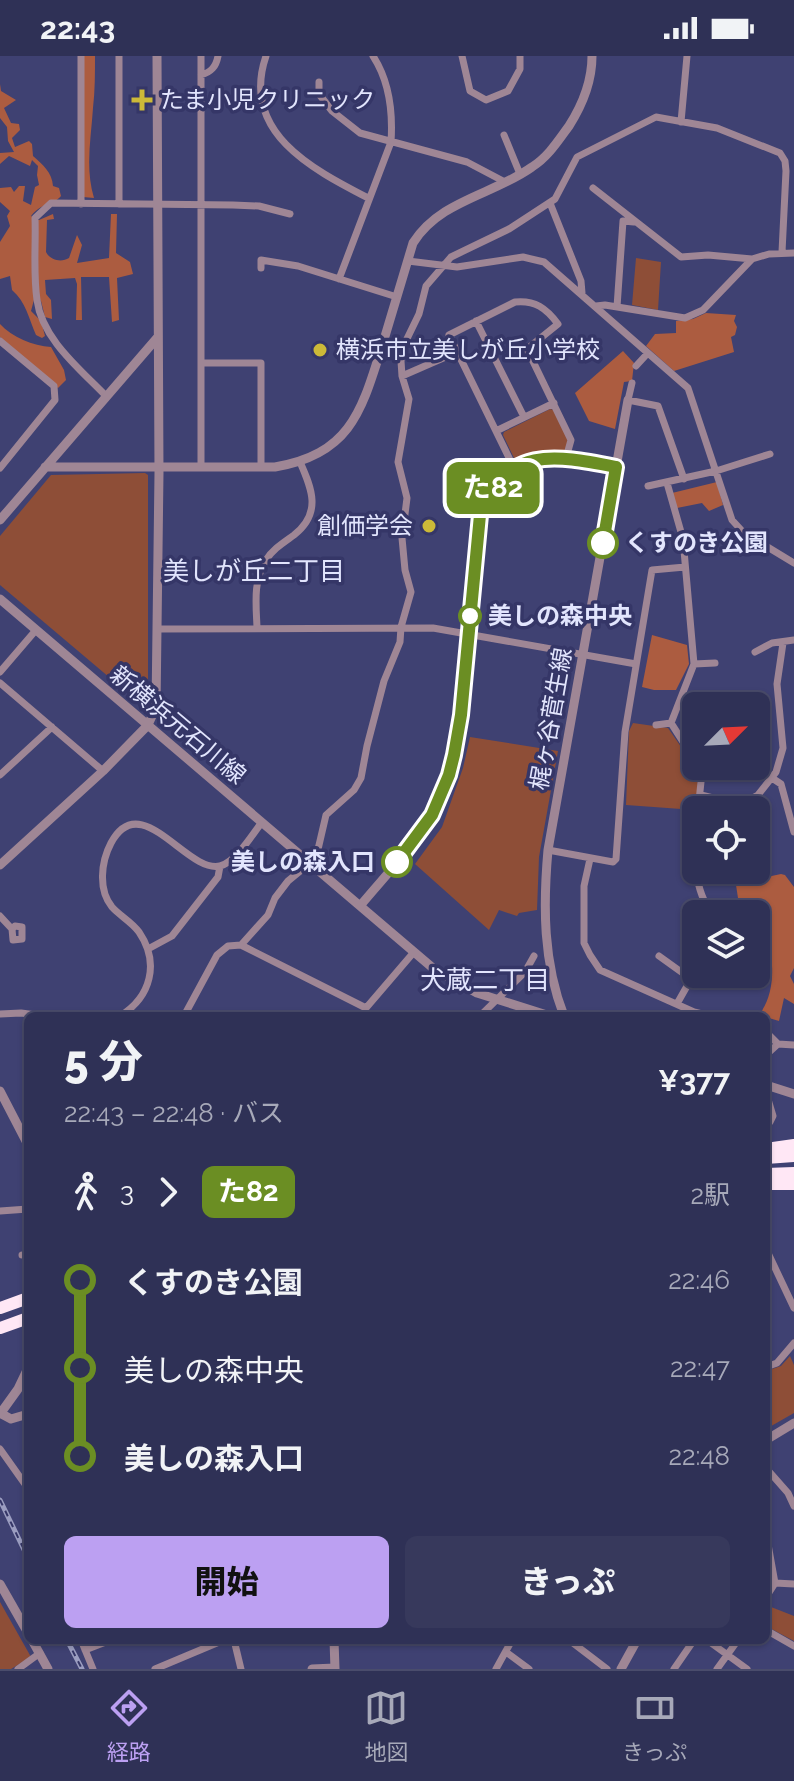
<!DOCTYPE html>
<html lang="ja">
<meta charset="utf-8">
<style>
:root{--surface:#2f3156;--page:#37395c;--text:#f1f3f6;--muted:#a7a9b9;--line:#4a4c6c;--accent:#bca0f2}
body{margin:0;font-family:Raleway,"Noto Sans JP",sans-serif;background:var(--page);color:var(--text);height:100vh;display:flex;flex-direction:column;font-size:30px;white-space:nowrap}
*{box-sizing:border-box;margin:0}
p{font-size:26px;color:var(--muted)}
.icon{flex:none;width:44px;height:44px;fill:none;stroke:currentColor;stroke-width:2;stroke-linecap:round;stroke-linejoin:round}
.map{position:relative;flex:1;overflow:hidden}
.details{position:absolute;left:24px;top:956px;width:746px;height:632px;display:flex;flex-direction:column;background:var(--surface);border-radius:12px;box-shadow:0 2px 6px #0004,0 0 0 2px var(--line)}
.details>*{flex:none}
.badge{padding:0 16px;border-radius:12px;font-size:28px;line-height:52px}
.needle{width:52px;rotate:66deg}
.fabs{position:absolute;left:682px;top:636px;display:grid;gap:16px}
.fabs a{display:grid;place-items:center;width:88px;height:88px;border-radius:12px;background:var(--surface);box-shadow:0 2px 6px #0004,0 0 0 2px var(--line);font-size:40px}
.map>.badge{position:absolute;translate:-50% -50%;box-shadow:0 0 0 4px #fff}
.legs{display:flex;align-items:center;gap:12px;height:88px;padding:0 40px;font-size:26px}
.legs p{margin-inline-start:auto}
.head{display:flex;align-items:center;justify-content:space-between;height:136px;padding:0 40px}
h1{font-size:44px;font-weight:800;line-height:60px}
.action{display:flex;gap:16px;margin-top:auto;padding:16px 40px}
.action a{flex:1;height:92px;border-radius:12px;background:var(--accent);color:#111;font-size:32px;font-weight:800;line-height:92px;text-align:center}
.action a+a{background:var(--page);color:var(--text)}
ul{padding:0 40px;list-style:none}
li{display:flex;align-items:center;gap:28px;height:88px;font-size:30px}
li i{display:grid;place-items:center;width:12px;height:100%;margin:0 10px;background:currentColor}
li i::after{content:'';width:20px;height:20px;margin:-10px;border:6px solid;border-radius:50%;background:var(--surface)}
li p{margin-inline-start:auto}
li:first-child i{background:linear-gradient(#0000 50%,currentColor 0)}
li:last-child i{background:linear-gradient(currentColor 50%,#0000 0)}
.status{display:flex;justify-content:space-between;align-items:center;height:56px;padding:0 40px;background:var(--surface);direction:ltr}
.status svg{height:22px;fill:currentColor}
.menu{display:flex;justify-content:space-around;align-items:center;height:112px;border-top:2px solid var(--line);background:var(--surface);font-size:22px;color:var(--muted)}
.menu a{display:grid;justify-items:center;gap:4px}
.menu .on{color:var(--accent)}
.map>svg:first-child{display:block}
</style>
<div class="status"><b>22:43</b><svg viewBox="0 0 49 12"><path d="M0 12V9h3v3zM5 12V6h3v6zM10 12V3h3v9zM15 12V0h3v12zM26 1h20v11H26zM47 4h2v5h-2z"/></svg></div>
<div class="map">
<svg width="794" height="1613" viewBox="0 0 794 1613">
<rect width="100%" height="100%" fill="#3f4172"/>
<path fill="#8e4e37" d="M 636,202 L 661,206 L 658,254 L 632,249 Z
M 550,353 L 554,354 L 568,382 L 566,394 L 548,394 L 515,404 L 503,379 L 504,376 Z
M 145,417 L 148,419 L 148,645 L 142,649 L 0,529 L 0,480 L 51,419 Z
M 633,667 L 668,672 L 693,708 L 698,728 L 695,754 L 626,749 L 629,675 Z
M 470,681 L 558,695 L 539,801 L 537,854 L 519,857 L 517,860 L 499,854 L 489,874 L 415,808 L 442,771 L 463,712 Z
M 790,1300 L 794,1309 L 794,1357 L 766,1373 L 766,1315 L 781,1310 Z
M 0,1546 L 31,1601 L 11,1613 L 0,1613 Z
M 766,1549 L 794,1560 L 794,1585 L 766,1570 Z"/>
<path fill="#ac5c40" d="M 82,0 L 95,0 C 95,17 95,35 93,52 C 91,83 85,112 94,142 L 83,141 Z
M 0,28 L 1,35 L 16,44 L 4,52 L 11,67 L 19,68 L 20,74 L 12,82 L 15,91 L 29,85 L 32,88 L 33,100 C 43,109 52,116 53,130 L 59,132 L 61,140 C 54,149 42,146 31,160 L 39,164 L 53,158 L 54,163 L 47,164 L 46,196 C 50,204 61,207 69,202 L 77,179 L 82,189 L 77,207 L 109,202 L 111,158 L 117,158 L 116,197 L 130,206 L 133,218 L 117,222 L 119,264 L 112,266 L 109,221 L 81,221 L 82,264 L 76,264 L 77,228 L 75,222 L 45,224 L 46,238 L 51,244 L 52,263 L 45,261 L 41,245 L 35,240 L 31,255 L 41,265 L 45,280 L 42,282 L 36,279 C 29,263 26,246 12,234 L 10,220 L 0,223 L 0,186 L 10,170 L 7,160 L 10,155 L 0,146 L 0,132 L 11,131 L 14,136 L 19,130 L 25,130 L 23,145 L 31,149 L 35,131 L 39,129 L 37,119 L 38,110 L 32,104 L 30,110 L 9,100 L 0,108 L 0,97 L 14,96 L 8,85 L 7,71 L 0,62 Z
M 706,257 L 736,259 L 734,265 L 737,271 L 735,279 L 731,281 L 734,296 L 674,315 L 646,290 L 655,278 L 676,277 L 676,265 L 693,263 Z
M 0,268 C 12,281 33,290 51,291 L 64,314 L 66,324 L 58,332 L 0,281 Z
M 623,295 L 634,307 L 632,325 L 624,326 L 615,373 L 589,365 L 575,337 Z
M 717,426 L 723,449 L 709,455 L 702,447 L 677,452 L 672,437 Z
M 652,579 L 687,589 L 689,608 L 676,634 L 654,634 L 642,631 Z
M 781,818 L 785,819 L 794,831 L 794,912 L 790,920 L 794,928 L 794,948 L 784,942 L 779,965 L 762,960 L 761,956 C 770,944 773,925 772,910 L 756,900 L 756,882 L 766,879 L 764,868 L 756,865 L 756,858 L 740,855 L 719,858 L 711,850 L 738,842 L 736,829 L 738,827 Z"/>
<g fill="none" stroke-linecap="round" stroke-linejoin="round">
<path stroke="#9f8695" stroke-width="7" d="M 81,0 L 81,148
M 119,0 L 119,148
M 266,0 C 240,76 312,113 368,142
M 462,0 L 470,35 L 486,44 L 508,35 L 520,13 L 520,0
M 201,19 C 211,16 216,11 218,0
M 319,26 L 319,38 L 332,55 L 360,77 L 467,106 L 505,126
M 681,66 L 687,0
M 504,79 L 520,118
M 593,132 L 681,201 L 708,199 L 752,203
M 550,147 L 581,225 L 582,237
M 408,205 L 457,211 L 523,201 L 544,206 L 688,332 L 732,464 L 743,476 L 794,507
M 261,212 L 261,204 L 298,210 L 397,241
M 339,223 L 391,86 C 393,56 390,26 373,0
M 596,250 L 605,249 L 685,262 L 703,254 L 752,203 L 769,198 L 794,197
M 617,251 L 623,165 L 634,166
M 476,265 L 524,361
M 0,285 L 54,330 L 55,344 L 0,412
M 201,307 L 261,307 L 261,411
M 636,310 L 647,298
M 402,320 L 457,296
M 632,327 L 628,344 L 658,350 L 684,423
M 106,340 C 80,313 42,283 37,244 C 33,217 36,188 35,162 L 51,147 L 233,149 L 259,150 L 290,158
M 496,375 L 554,347
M 201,411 L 201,0
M 514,412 L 449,279 L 515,246 C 535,244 546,252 558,268 L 527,293 L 571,384 L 566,402
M 667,427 L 683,483 L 694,608 L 671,667 L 696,706
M 648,430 L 716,415 L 770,398
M 257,571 C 256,548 253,525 266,504 C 273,493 283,487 294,479 C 322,457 312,433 300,406
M 157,573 L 433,572 L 636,608
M 755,596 L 772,587 L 794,584
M 694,608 L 715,607
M 0,616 L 36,574
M 0,627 L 103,715
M 656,669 L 671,667
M 698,710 L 701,726 L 698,754
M 0,719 L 52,671
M 772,722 L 781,728 L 794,776
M 701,739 L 733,747 L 747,745 L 758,739 L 776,716 L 783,692 L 777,628 L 783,587
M 696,766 L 696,813
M 548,794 L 613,806 L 616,803 L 625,676 L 652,514 L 685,511
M 590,803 L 584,830 L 584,887 L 590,899 L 600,914 L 694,956 L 710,960
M 696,814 C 698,830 702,846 713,858
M 0,860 L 12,873 L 13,884 L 22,883 L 22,871 L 15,870 L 12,873
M 241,889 L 366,952 L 414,896
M 148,893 L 172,880 L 218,821 L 220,810
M 659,900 L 691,923 L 678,946
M 0,958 L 21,957 L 44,960
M 120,960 C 151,941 160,907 139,876 C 132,866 120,860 112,851 C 98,834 101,806 111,787 C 141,731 187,818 220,810 C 236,806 252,779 262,766
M 184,960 L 217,899 L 228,890 L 241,889 L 268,859 L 275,842 L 288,825 L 316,802 L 326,759 L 354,734 L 361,722 L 367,690 L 384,625 L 400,586 L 401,571 L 411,536 L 405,514 L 402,482 L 407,442 L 398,406 L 409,343 L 402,320 L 401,305 L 403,291 L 419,258 L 426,230 L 451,201 L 509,173 L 555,143 L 577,101 L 656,61 L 717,72 L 780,97 L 785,105 L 786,115 L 782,196
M 480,960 L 525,916 L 534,900
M 766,976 L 778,988
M 766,999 L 778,988 L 794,989
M 766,1067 L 770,1066 L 773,1060 L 767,1040 L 769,1030
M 0,1155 L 28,1153
M 768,1197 L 794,1252
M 22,1199 L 28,1199
M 766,1311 L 777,1307 L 794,1287
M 0,1393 L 27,1431
M 766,1412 L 788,1437 L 794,1450
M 766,1477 L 775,1527 L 766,1541
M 775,1527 L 794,1528
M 766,1574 L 794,1590
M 81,1584 L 93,1613
M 234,1584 L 241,1613
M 569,1584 L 607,1613
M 707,1584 L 747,1613
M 85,1594 L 111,1584
M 506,1596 L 529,1613
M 18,1613 L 40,1597
M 155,1613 L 224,1584
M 496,1613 L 512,1584
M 674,1613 L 694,1584
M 717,1613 L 738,1584"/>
<path stroke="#9f8695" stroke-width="9" d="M 45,411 L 275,411 C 352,398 362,353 383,287 C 393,253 403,220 413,187 C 440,144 493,139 532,111 C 548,101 558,85 569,70 C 583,48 592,26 592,0
M 0,464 L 157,282
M 0,543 L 434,913 L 477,937 L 550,960
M 0,809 L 103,715 L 148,669 L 156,651 L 159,417 L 157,0
M 360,850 C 394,809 433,772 449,720 C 467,663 468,581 474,520 C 476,496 475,469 484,447 C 493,426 510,411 532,404 C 558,396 590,406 616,411
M 564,960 C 543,906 543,850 548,794 L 628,344
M 766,1029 L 794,1038
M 0,1035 L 28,1089
M 0,1357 L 11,1363 L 28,1358
M 0,1358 L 18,1333 L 28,1312
M 766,1384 L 794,1367
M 0,1528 L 28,1577
M 32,1584 L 48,1613
M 334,1584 L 335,1613
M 312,1613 L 335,1612
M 621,1613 L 637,1584"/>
<path stroke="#ffe7f5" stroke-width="12" d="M 766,1093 L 794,1089
M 766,1102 L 794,1100
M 766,1118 L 794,1117
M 766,1128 L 794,1128
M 0,1252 L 28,1242
M 0,1272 L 28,1262"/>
<defs>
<path id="rail" d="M 0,1444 L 28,1502
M 67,1584 L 82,1613"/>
</defs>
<use href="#rail" stroke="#9b9dc0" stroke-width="5"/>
<use href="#rail" stroke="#353667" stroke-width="2" stroke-dasharray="6" stroke-linecap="butt"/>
</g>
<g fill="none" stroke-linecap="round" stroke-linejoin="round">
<defs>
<path id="line-1" d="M 397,806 L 432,759 L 449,719 L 454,699 L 461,659 L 480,459 C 506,389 555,399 616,411 L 603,487"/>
</defs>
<use href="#line-1" stroke="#fff" stroke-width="18"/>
<use href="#line-1" stroke="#6b8e23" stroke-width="12"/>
</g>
<g fill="#ccb938" stroke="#353667" stroke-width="3">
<path d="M138 32h8v8h8v8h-8v8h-8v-8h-8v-8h8z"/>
<circle cx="320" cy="294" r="8"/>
<circle cx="429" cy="470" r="8"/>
</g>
<g fill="#fff" stroke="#6b8e23" stroke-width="4">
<circle cx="603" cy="487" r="14"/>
<circle cx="470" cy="560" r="10"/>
<circle cx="397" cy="806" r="14"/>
</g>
<g text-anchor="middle" stroke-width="7" stroke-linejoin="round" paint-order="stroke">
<g font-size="24" fill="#e2e5fd" stroke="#353667" text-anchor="start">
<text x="160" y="52">たま小児クリニック</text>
<text x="336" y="302">横浜市立美しが丘小学校</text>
<text x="413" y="478" text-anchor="end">創価学会</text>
</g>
<g font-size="24" font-weight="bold" fill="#e2e5fd" stroke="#353667" text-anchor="start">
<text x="625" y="495">くすのき公園</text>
<text x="488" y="568">美しの森中央</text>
<text x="375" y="814" text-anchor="end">美しの森入口</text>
</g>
<g font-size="24" fill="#e2e5fd" stroke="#353667">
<text transform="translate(551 663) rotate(-80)" y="8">梶ヶ谷菅生線</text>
<text transform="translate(178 669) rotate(40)" y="8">新横浜元石川線</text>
</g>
<g font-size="26" fill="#e2e5fd" stroke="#353667">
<text x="254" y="524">美しが丘二丁目</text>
<text x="485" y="933">犬蔵二丁目</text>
</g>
</g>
</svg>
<div class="fabs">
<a><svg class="needle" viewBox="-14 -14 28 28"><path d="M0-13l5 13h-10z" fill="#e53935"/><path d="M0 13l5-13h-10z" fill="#a7a9b9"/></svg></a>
<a><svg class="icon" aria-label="locate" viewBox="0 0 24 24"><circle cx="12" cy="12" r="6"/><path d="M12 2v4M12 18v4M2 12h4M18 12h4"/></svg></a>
<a><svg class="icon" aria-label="layers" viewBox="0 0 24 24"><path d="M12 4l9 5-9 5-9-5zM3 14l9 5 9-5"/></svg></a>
</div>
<b class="badge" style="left:493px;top:432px;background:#6b8e23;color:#fff">た82</b>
<section class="details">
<div class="head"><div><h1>5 分</h1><p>22:43 – 22:48 · バス</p></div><b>¥377</b></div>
<div class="legs"><svg class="icon" aria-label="walk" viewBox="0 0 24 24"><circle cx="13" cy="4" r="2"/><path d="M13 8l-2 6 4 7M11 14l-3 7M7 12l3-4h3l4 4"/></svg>3<svg class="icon" aria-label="forward" viewBox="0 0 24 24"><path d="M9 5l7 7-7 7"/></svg><b class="badge" style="background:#6b8e23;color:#fff">た82</b><p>2駅</p></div>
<ul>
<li><i style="color:#6b8e23"></i><b>くすのき公園</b><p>22:46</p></li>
<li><i style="color:#6b8e23"></i><span>美しの森中央</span><p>22:47</p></li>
<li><i style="color:#6b8e23"></i><b>美しの森入口</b><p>22:48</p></li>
</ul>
<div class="action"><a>開始</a><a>きっぷ</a></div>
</section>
</div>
<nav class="menu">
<a class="on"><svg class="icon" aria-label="directions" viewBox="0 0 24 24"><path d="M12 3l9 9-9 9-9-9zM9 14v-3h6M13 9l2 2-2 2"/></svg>経路</a>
<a><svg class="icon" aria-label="map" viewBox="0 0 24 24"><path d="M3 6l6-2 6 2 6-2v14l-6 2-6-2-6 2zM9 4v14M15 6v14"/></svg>地図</a>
<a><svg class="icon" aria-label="tickets" viewBox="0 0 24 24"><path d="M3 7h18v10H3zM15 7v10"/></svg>きっぷ</a>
</nav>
